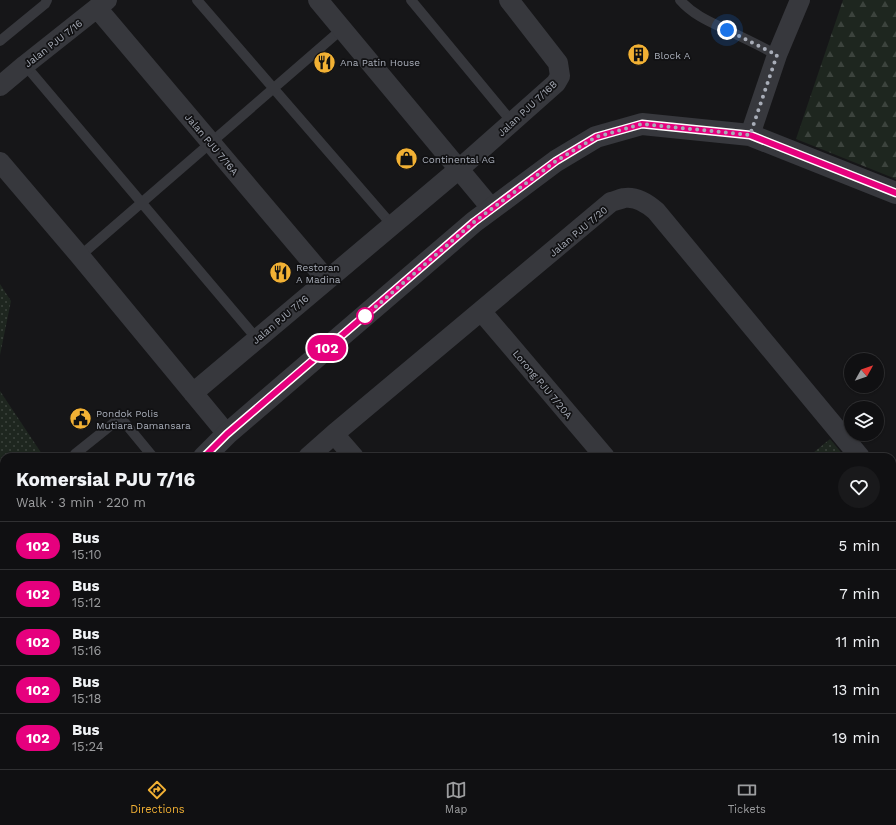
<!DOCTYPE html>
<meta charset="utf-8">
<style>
:root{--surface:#101012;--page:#19191b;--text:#f1f3f6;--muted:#9c9d9f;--line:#303032;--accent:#f2b134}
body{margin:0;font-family:"Work Sans",sans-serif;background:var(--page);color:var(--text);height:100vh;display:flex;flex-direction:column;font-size:15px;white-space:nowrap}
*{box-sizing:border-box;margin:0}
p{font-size:13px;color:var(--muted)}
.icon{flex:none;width:22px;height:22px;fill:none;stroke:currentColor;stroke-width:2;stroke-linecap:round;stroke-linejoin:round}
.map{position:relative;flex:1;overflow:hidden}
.panel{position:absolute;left:0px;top:453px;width:896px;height:316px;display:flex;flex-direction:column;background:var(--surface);border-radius:12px 12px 0 0;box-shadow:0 1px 3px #0004,0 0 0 1px var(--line)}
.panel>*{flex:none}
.badge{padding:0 8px;border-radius:13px;font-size:14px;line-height:26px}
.needle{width:26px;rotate:50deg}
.buttons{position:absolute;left:844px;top:353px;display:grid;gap:8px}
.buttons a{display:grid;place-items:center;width:40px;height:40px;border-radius:50%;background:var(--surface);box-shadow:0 1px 3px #0004,0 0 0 1px var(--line);font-size:20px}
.you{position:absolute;width:20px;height:20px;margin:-10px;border:3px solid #fff;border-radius:50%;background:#1a73e8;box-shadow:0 0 0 6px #1a73e833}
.map>.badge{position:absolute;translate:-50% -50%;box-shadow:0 0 0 2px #fff}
.round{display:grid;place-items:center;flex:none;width:42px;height:42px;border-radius:21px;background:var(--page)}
.headline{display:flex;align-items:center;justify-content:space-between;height:68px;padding:0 16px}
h1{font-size:19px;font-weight:700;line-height:30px}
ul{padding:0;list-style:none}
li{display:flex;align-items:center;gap:12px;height:48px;padding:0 16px;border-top:1px solid var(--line)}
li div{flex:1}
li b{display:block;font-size:15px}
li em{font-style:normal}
li .badge{min-width:44px;font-weight:700;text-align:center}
.tabs{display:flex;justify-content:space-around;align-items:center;height:56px;border-top:1px solid var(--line);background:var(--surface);font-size:11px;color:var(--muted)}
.tabs a{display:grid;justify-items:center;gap:2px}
.tabs .selected{color:var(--accent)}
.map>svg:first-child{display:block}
</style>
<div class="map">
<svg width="896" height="769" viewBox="0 0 896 769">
<defs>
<pattern id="grass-dots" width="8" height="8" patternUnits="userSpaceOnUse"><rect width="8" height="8" fill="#1e261f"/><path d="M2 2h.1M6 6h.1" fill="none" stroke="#3c433d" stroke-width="1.8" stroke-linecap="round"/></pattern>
<pattern id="forest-firs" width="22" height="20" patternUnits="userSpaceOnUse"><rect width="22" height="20" fill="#1e261f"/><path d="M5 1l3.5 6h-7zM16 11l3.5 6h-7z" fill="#3c433d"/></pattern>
</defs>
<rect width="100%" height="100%" fill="#161618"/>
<path fill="url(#grass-dots)" d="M 0,284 L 11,301 L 0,355 Z
M 0,391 L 44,457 L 4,457 L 4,526 L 0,525 Z
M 830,439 L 845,457 L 808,457 Z
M 892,514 L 896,519 L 896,580 L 892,584 Z"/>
<path fill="url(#forest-firs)" d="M 843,0 L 896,0 L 896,179 L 796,139 Z"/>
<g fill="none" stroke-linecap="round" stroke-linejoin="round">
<path stroke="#37383d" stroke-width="10" d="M 197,0 L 392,225
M 411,0 L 512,122
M 680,0 C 693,15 710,22 727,30 C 744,38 761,46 777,55
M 0,41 L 45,4 L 47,0
M 25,65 L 257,339
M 80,256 L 342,29
M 75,454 L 115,422 C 119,420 121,421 125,423 L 153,457
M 0,589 L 4,590"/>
<path stroke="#37383d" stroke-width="20" d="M 318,0 L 492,209
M 97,8 L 327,280
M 0,86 L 25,65 L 107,0
M 750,135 L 777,55 L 800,0
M 0,162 L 80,256 L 227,434
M 481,311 L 605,457
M 193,393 L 459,169 L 556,83 L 560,76 L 558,63 L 509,0
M 334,434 L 354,457
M 308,457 L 334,434 L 611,202 C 615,201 620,199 624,198 C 636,196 647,203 656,211 L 860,457
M 892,495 L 896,500
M 0,568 L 4,569
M 892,607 L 896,604
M 305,765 L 308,769
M 610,765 L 613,769
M 870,765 L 873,769
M 702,769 L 706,765"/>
<path stroke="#37383d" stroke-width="22" d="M 204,457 L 227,434 L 474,222 L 556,161 L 596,137 L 642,124 L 750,135 L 896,193
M 233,765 L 236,769
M 264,765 L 268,769"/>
</g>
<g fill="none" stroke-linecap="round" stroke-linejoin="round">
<defs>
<path id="line" d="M 204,457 L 227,434 L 474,222 L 556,161 L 596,137 L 642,124 L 750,135 L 896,193"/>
</defs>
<use href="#line" stroke="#fff" stroke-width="9"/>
<use href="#line" stroke="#e6007e" stroke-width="6"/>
<path stroke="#a8adb8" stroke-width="4" stroke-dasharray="0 7.2" d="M 365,316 L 474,222 L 556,161 L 596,137 L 642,124 L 750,135 L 777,55 L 727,30"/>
</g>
<defs>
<symbol id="building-disc" viewBox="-11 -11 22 22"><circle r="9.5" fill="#f2b134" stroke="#111113"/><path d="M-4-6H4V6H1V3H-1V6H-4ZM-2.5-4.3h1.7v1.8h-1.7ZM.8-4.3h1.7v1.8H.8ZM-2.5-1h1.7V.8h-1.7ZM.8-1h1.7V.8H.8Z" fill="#111"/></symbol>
<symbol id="restaurant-disc" viewBox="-11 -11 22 22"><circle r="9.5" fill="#f2b134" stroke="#111113"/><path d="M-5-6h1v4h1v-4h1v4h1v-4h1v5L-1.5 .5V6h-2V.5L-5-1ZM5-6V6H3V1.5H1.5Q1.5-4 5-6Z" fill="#111"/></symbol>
<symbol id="shop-disc" viewBox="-11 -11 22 22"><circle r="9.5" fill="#f2b134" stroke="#111113"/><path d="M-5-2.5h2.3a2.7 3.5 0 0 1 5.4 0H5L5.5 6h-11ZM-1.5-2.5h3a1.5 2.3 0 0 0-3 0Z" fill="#111"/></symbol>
<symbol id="civic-disc" viewBox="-11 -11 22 22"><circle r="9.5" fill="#f2b134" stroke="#111113"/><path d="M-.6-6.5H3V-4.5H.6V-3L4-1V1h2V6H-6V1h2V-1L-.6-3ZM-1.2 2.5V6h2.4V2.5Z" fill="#111"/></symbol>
</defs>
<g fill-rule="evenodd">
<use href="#building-disc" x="626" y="42" width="25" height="25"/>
<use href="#restaurant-disc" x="312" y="50" width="25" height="25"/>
<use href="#shop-disc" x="394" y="146" width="25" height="25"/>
<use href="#restaurant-disc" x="268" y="260" width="25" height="25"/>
<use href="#civic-disc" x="68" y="406" width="25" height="25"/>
</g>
<circle fill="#fff" stroke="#e6007e" stroke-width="2" cx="365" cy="316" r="8"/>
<g text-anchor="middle" stroke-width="3.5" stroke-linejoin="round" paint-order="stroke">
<g font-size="10" fill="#a8adb8" stroke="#111113">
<text transform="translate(53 43) rotate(-38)" y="4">Jalan PJU 7/16</text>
<text transform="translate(527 108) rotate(-43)" y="4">Jalan PJU 7/16B</text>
<text transform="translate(212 144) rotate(50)" y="4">Jalan PJU 7/16A</text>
<text transform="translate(578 231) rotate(-40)" y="4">Jalan PJU 7/20</text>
<text transform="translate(280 319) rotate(-40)" y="4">Jalan PJU 7/16</text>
<text transform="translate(543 384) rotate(50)" y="4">Lorong PJU 7/20A</text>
</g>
<g font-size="10" fill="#a8adb8" stroke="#111113" text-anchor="start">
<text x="654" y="59">Block A</text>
<text x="340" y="66">Ana Patin House</text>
<text x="422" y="163">Continental AG</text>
<text x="296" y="271">Restoran<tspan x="296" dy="12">A Madina</tspan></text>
<text x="96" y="417">Pondok Polis<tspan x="96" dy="12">Mutiara Damansara</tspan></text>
</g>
</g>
</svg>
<div class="buttons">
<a><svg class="needle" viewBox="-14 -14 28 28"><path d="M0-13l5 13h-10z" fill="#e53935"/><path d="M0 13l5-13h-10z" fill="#9c9d9f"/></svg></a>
<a><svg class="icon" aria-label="layers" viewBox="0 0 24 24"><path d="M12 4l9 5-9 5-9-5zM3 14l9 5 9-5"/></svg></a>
</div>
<div class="you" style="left:727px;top:30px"></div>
<b class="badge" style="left:327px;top:348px;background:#e6007e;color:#fff">102</b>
<section class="panel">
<div class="headline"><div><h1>Komersial PJU 7/16</h1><p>Walk · 3 min · 220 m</p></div><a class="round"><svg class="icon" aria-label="heart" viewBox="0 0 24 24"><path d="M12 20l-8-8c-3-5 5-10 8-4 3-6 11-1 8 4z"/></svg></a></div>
<ul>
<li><span class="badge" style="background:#e6007e;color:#fff">102</span><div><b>Bus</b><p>15:10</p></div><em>5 min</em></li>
<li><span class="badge" style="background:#e6007e;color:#fff">102</span><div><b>Bus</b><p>15:12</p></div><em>7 min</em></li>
<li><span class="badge" style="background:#e6007e;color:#fff">102</span><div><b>Bus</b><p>15:16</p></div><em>11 min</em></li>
<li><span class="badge" style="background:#e6007e;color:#fff">102</span><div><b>Bus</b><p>15:18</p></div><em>13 min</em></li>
<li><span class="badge" style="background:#e6007e;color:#fff">102</span><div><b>Bus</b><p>15:24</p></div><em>19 min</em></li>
</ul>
</section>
</div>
<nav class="tabs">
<a class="selected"><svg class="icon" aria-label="directions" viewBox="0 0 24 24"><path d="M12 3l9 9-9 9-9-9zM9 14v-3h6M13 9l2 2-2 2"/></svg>Directions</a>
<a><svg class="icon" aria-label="map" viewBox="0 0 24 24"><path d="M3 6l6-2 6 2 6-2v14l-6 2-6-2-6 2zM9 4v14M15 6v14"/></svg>Map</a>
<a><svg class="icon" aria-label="tickets" viewBox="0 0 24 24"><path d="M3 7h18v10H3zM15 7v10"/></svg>Tickets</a>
</nav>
